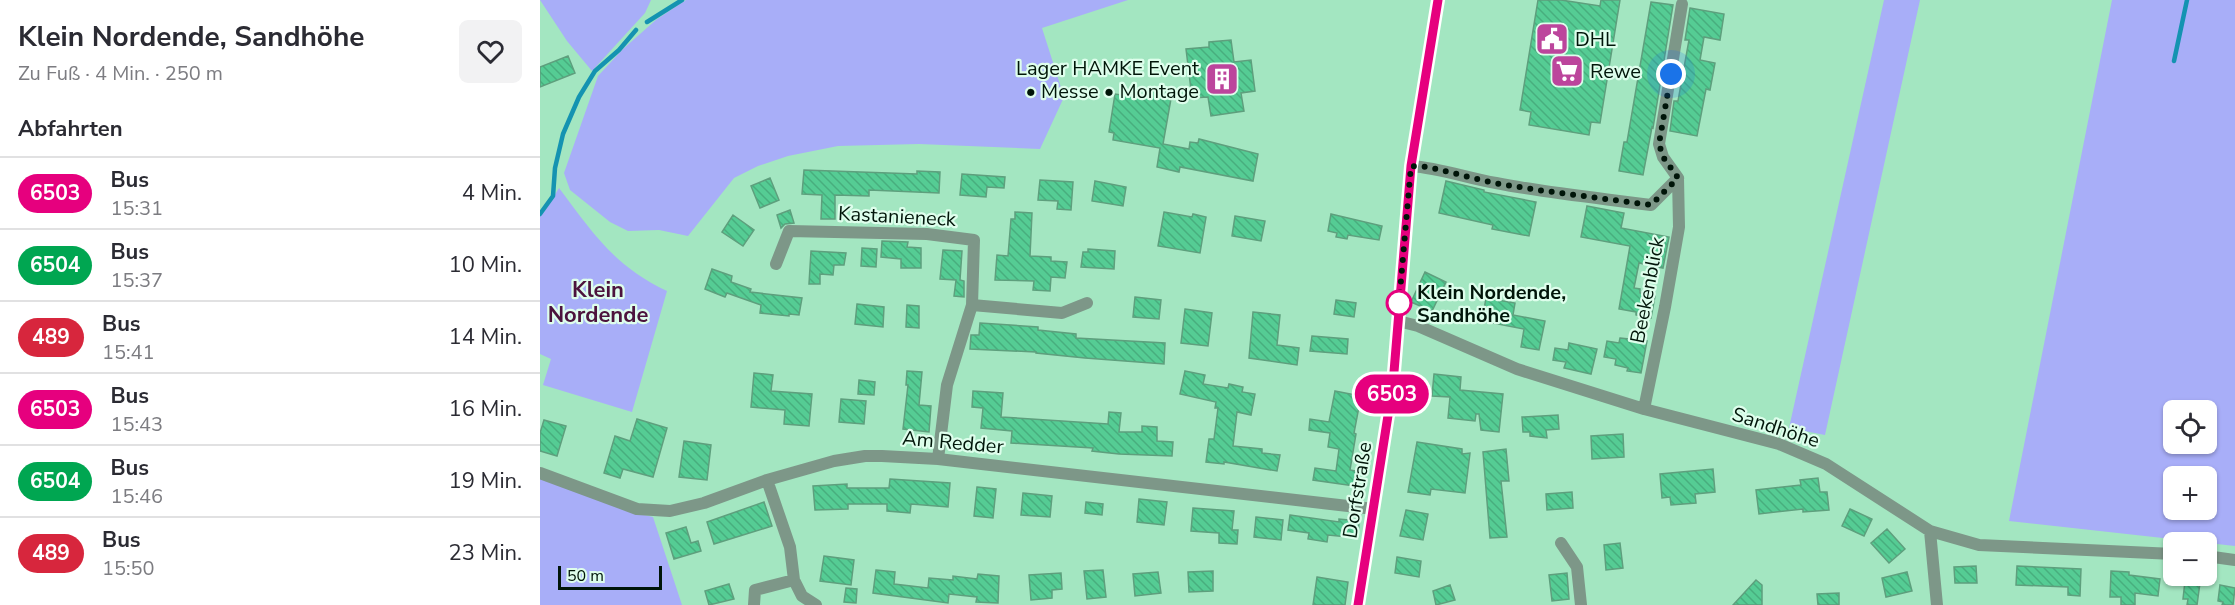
<!DOCTYPE html>
<html lang="de">
<meta charset="utf-8">
<style>
:root{--surface:#fff;--page:#f2f2f3;--text:#2b2b33;--muted:#7c7c81;--line:#e1e1e2}
body{margin:0;font-family:"Nunito Sans",sans-serif;background:var(--page);color:var(--text);height:100vh;display:flex;flex-direction:column;font-size:22px;white-space:nowrap}
*{box-sizing:border-box;margin:0}
p{font-size:20px;color:var(--muted)}
.icon{flex:none;width:33px;height:33px;fill:none;stroke:currentColor;stroke-width:2;stroke-linecap:round;stroke-linejoin:round}
.map{position:relative;flex:1;overflow:hidden}
.details{display:flex;flex-direction:column;background:var(--surface);width:540px}
.details>*{flex:none}
.badge{padding:0 12px;border-radius:20px;font-size:21px;line-height:39px}
.tools{position:absolute;left:1623px;top:400px;display:grid;gap:12px}
.tools a{display:grid;place-items:center;width:54px;height:54px;border-radius:9px;background:var(--surface);box-shadow:0 2px 4px #0004;font-size:30px}
.scale{position:absolute;left:18px;bottom:15px;width:104px;box-sizing:border-box;padding-left:6px;border:3px solid #001509;border-top:0;font-size:16px;line-height:21px;white-space:nowrap;color:#001509;-webkit-text-stroke:4px #defeec;paint-order:stroke}
.you{position:absolute;width:30px;height:30px;margin:-15px;border:4px solid #fff;border-radius:50%;background:#1a73e8;box-shadow:0 0 0 9px #1a73e833}
.map>.badge{position:absolute;translate:-50% -50%;box-shadow:0 0 0 3px #fff}
h2{padding:0 18px;font-size:22px;line-height:54px}
.round{display:grid;place-items:center;flex:none;width:63px;height:63px;border-radius:9px;background:var(--page)}
.head{display:flex;align-items:center;justify-content:space-between;height:102px;padding:0 18px}
h1{font-size:28px;font-weight:700;line-height:45px}
ul{padding:0;list-style:none}
li{display:flex;align-items:center;gap:18px;height:72px;padding:0 18px;border-top:2px solid var(--line)}
li div{flex:1}
li b{display:block;font-size:22px}
li em{font-style:normal}
li .badge{min-width:66px;font-weight:700;text-align:center}
main{display:flex;flex:1;min-height:0}
.map>svg:first-child{display:block}
</style>
<main>
<section class="details">
<div class="head"><div><h1>Klein Nordende, Sandhöhe</h1><p>Zu Fuß · 4 Min. · 250 m</p></div><a class="round"><svg class="icon" aria-label="heart" viewBox="0 0 24 24"><path d="M12 20l-8-8c-3-5 5-10 8-4 3-6 11-1 8 4z"/></svg></a></div>
<h2>Abfahrten</h2>
<ul>
<li><span class="badge" style="background:#e6007e;color:#fff">6503</span><div><b>Bus</b><p>15:31</p></div><em>4 Min.</em></li>
<li><span class="badge" style="background:#00a651;color:#fff">6504</span><div><b>Bus</b><p>15:37</p></div><em>10 Min.</em></li>
<li><span class="badge" style="background:#d7263d;color:#fff">489</span><div><b>Bus</b><p>15:41</p></div><em>14 Min.</em></li>
<li><span class="badge" style="background:#e6007e;color:#fff">6503</span><div><b>Bus</b><p>15:43</p></div><em>16 Min.</em></li>
<li><span class="badge" style="background:#00a651;color:#fff">6504</span><div><b>Bus</b><p>15:46</p></div><em>19 Min.</em></li>
<li><span class="badge" style="background:#d7263d;color:#fff">489</span><div><b>Bus</b><p>15:50</p></div><em>23 Min.</em></li>
</ul>
</section>
<div class="map">
<svg width="1695" height="605" viewBox="0 0 1695 605">
<defs>
<pattern id="building-back-hatch" width="6" height="6" patternUnits="userSpaceOnUse" patternTransform="scale(1.5)"><rect width="6" height="6" fill="#55cc94"/><path d="M-1 5l2 2M0 0l6 6M5-1l2 2" fill="none" stroke="#48ae7e"/></pattern>
</defs>
<rect width="100%" height="100%" fill="#a3e6c1"/>
<path fill="#a8aef8" fill-rule="evenodd" d="M 0,0 L 111,0 L 105,13 L 52,71 L 27,41 Z
M 146,0 L 588,0 L 502,28 L 524,97 L 500,149 L 379,144 L 298,146 L 248,156 L 218,166 L 194,178 L 148,236 L 119,230 L 88,231 L 70,222 L 30,190 L 24,173 L 58,76 L 83,49 L 117,19 Z
M 1344,0 L 1380,0 L 1285,435 L 1249,428 Z
M 1572,0 L 1695,0 L 1695,546 L 1469,521 ZM 1634,411 L 1666,411 L 1666,444 L 1634,444 ZM 1634,477 L 1666,477 L 1666,510 L 1634,510 Z
M 19,188 C 53,233 74,266 127,291 L 92,412 L 3,385 L 11,359 L 0,354 L 0,215 L 4,212 Z
M 0,477 L 100,514 L 113,517 L 142,605 L 0,605 Z"/>
<g fill="none" stroke-linecap="round" stroke-linejoin="round">
<path stroke="#1493b1" stroke-width="4.5" d="M 107,22 L 142,0
M 1634,61 L 1647,0
M 0,214 L 13,196 L 15,168 L 23,134 L 39,97 L 55,71 L 79,50 L 96,30"/>
</g>
<path fill="url(#building-back-hatch)" stroke="#5e9f7d" stroke-width="1.5" d="M 998,0 L 1021,0 L 1060,6 L 1061,0 L 1080,0 L 1060,123 L 1051,122 L 1049,135 L 989,125 L 991,112 L 980,110 Z
M 1111,2 L 1133,5 L 1113,128 L 1112,127 L 1103,175 L 1079,171 L 1084,142 L 1087,142 Z
M 1150,8 L 1184,14 L 1180,40 L 1164,37 L 1160,60 L 1175,63 L 1170,90 L 1166,89 L 1157,136 L 1130,131 L 1134,101 L 1138,101 L 1149,40 L 1145,40 Z
M 691,40 L 694,62 L 711,60 L 715,91 L 701,93 L 704,111 L 671,116 L 668,97 L 652,98 L 646,49 L 669,47 L 669,42 Z
M 28,56 L 35,73 L 0,87 L 0,67 Z
M 606,89 L 632,93 L 623,144 L 649,149 L 650,142 L 658,143 L 659,139 L 718,154 L 713,181 L 640,167 L 639,172 L 617,167 L 620,148 L 573,140 L 574,133 L 569,132 L 575,94 L 604,98 Z
M 264,170 L 377,174 L 377,171 L 400,172 L 399,193 L 329,190 L 329,196 L 295,195 L 295,219 L 281,219 L 282,195 L 262,194 Z
M 422,174 L 465,177 L 464,188 L 447,187 L 446,197 L 420,195 Z
M 230,178 L 239,200 L 220,208 L 211,186 Z
M 500,180 L 533,182 L 531,210 L 517,209 L 518,201 L 498,200 Z
M 555,181 L 586,187 L 583,206 L 552,201 Z
M 906,181 L 944,190 L 944,192 L 996,202 L 989,236 L 952,229 L 953,225 L 899,213 Z
M 1047,206 L 1084,213 L 1081,228 L 1129,237 L 1123,268 L 1099,263 L 1094,288 L 1100,289 L 1100,293 L 1115,296 L 1111,318 L 1096,315 L 1096,312 L 1079,309 L 1090,246 L 1041,237 Z
M 250,210 L 254,223 L 245,224 L 241,228 L 237,215 Z
M 475,212 L 492,213 L 490,256 L 511,257 L 511,261 L 527,262 L 525,278 L 511,277 L 510,291 L 493,290 L 494,281 L 455,280 L 457,255 L 468,256 L 471,219 L 475,219 Z
M 624,212 L 652,217 L 653,214 L 666,217 L 660,253 L 618,246 Z
M 791,214 L 842,226 L 839,240 L 808,235 L 807,239 L 796,237 L 797,233 L 788,231 Z
M 193,215 L 214,230 L 203,246 L 182,232 Z
M 695,216 L 725,221 L 721,241 L 692,236 Z
M 342,241 L 368,242 L 367,247 L 381,248 L 381,268 L 361,268 L 361,259 L 341,257 Z
M 322,248 L 337,249 L 336,267 L 321,266 Z
M 548,249 L 575,251 L 574,269 L 541,267 L 543,252 L 548,252 Z
M 403,250 L 422,251 L 420,280 L 424,281 L 424,297 L 414,296 L 416,280 L 400,279 Z
M 271,251 L 306,253 L 304,265 L 294,265 L 293,275 L 280,274 L 280,284 L 269,284 Z
M 172,269 L 192,276 L 191,282 L 211,289 L 210,292 L 262,298 L 259,315 L 249,314 L 249,316 L 220,313 L 221,305 L 187,293 L 185,297 L 165,289 Z
M 885,272 L 906,282 L 892,311 L 871,302 Z
M 595,297 L 621,300 L 619,319 L 593,317 Z
M 946,298 L 975,303 L 973,315 L 1005,321 L 999,350 L 981,347 L 984,329 L 942,321 Z
M 796,300 L 816,303 L 814,317 L 794,314 Z
M 317,304 L 344,307 L 343,327 L 315,324 Z
M 367,305 L 379,306 L 379,328 L 366,327 Z
M 645,309 L 672,313 L 668,346 L 641,343 Z
M 713,312 L 740,315 L 737,345 L 759,348 L 757,365 L 709,358 Z
M 440,323 L 498,327 L 498,330 L 536,334 L 536,338 L 625,343 L 624,364 L 545,358 L 496,353 L 496,352 L 430,349 L 431,335 L 439,335 Z
M 772,336 L 808,339 L 807,354 L 770,351 Z
M 1080,338 L 1107,341 L 1101,373 L 1087,371 L 1088,368 L 1075,365 L 1076,359 L 1064,357 L 1067,341 L 1079,343 Z
M 1029,343 L 1057,349 L 1051,374 L 1024,368 L 1026,362 L 1013,360 L 1015,348 L 1028,350 Z
M 367,371 L 382,372 L 379,405 L 391,406 L 389,432 L 363,429 L 368,385 L 366,385 Z
M 645,371 L 665,375 L 663,384 L 688,388 L 689,384 L 703,387 L 702,392 L 715,394 L 711,415 L 697,412 L 693,446 L 722,449 L 722,453 L 740,455 L 737,471 L 684,462 L 684,464 L 666,462 L 669,439 L 674,439 L 678,408 L 675,408 L 676,402 L 640,394 Z
M 214,373 L 233,375 L 231,391 L 272,394 L 269,426 L 244,424 L 245,410 L 211,407 Z
M 894,374 L 921,377 L 920,390 L 963,394 L 959,432 L 941,430 L 939,414 L 936,414 L 935,421 L 908,418 L 910,397 L 892,396 Z
M 319,380 L 335,382 L 334,395 L 318,394 Z
M 433,391 L 463,393 L 461,417 L 568,424 L 569,412 L 581,413 L 579,432 L 602,432 L 602,426 L 617,427 L 617,441 L 633,442 L 632,456 L 579,454 L 552,451 L 553,448 L 471,443 L 472,431 L 441,428 L 443,408 L 432,407 Z
M 795,391 L 821,396 L 814,433 L 816,434 L 810,470 L 816,471 L 814,486 L 773,480 L 775,468 L 796,471 L 799,449 L 788,447 L 790,433 L 769,430 L 770,419 L 789,422 Z
M 301,399 L 326,401 L 324,424 L 299,422 Z
M 1018,415 L 1019,429 L 1006,430 L 1007,438 L 990,436 L 990,432 L 983,432 L 982,417 Z
M 97,419 L 127,428 L 113,477 L 83,469 L 80,478 L 64,473 L 75,436 L 90,441 Z
M 4,420 L 26,426 L 17,456 L 0,451 L 0,433 Z
M 1083,434 L 1084,457 L 1052,459 L 1051,436 Z
M 144,441 L 171,445 L 167,480 L 139,477 Z
M 877,442 L 922,449 L 922,454 L 930,453 L 925,493 L 891,489 L 890,495 L 868,492 Z
M 966,449 L 969,481 L 961,481 L 967,537 L 950,538 L 943,452 Z
M 1173,469 L 1175,492 L 1155,494 L 1156,503 L 1131,505 L 1130,497 L 1122,498 L 1120,474 Z
M 1278,478 L 1280,492 L 1287,492 L 1289,510 L 1263,512 L 1263,509 L 1219,514 L 1216,490 L 1261,485 L 1260,480 Z
M 350,479 L 410,483 L 408,507 L 371,504 L 370,513 L 347,511 L 347,504 L 308,504 L 308,509 L 275,510 L 273,486 L 307,484 L 307,488 L 349,488 Z
M 437,487 L 456,489 L 453,518 L 434,516 Z
M 1032,492 L 1033,508 L 1007,510 L 1006,494 Z
M 483,493 L 512,496 L 510,517 L 481,515 Z
M 599,499 L 627,502 L 624,525 L 597,522 Z
M 224,502 L 232,526 L 174,544 L 167,522 Z
M 546,502 L 563,504 L 562,515 L 545,513 Z
M 653,508 L 694,511 L 692,530 L 698,530 L 697,544 L 679,543 L 679,533 L 651,531 Z
M 1310,509 L 1332,519 L 1324,536 L 1302,526 Z
M 866,510 L 888,514 L 883,540 L 860,536 Z
M 750,515 L 799,522 L 799,519 L 819,521 L 818,538 L 788,535 L 787,542 L 768,539 L 769,533 L 748,530 Z
M 716,517 L 743,520 L 741,540 L 714,537 Z
M 146,527 L 151,543 L 158,541 L 161,551 L 134,559 L 126,533 Z
M 1347,529 L 1365,549 L 1349,563 L 1331,543 Z
M 1080,543 L 1083,568 L 1066,570 L 1064,545 Z
M 284,556 L 314,560 L 311,585 L 280,581 Z
M 857,557 L 881,561 L 879,577 L 855,573 Z
M 1436,566 L 1437,583 L 1415,583 L 1414,567 Z
M 1477,566 L 1541,569 L 1540,596 L 1528,595 L 1528,587 L 1476,585 Z
M 336,570 L 355,572 L 354,584 L 388,588 L 389,578 L 413,580 L 413,576 L 437,579 L 438,574 L 459,576 L 458,603 L 436,602 L 437,597 L 409,594 L 408,603 L 333,593 Z
M 563,570 L 566,597 L 547,599 L 544,571 Z
M 673,571 L 673,591 L 649,592 L 648,572 Z
M 1571,571 L 1589,572 L 1589,575 L 1620,579 L 1618,596 L 1595,593 L 1595,605 L 1581,605 L 1581,597 L 1570,597 Z
M 618,572 L 621,593 L 595,596 L 593,574 Z
M 1367,572 L 1372,591 L 1346,597 L 1342,578 Z
M 521,573 L 522,589 L 512,590 L 512,598 L 491,600 L 489,575 Z
M 1027,573 L 1029,599 L 1012,601 L 1009,575 Z
M 777,577 L 808,582 L 805,605 L 773,605 Z
M 1216,580 L 1222,585 L 1222,605 L 1193,605 Z
M 1645,581 L 1660,583 L 1657,605 L 1647,605 L 1648,599 L 1643,599 Z
M 189,584 L 194,599 L 169,605 L 165,591 Z
M 910,585 L 915,600 L 896,605 L 893,591 Z
M 1680,585 L 1695,588 L 1693,605 L 1682,605 L 1683,602 L 1678,601 Z
M 306,588 L 317,589 L 316,603 L 304,602 Z
M 1299,593 L 1299,605 L 1278,605 L 1277,594 Z"/>
<g fill="none" stroke-linecap="round" stroke-linejoin="round">
<path stroke="#7d9788" stroke-width="12" d="M 871,166 C 900,168 927,178 956,183 C 1007,193 1059,198 1111,205 L 1138,178 L 1123,157 L 1119,144 L 1142,4
M 236,264 L 249,231 L 387,234 L 434,240 L 432,305 L 407,385 L 398,459
M 432,305 L 522,313 L 547,303
M 858,321 L 878,326 L 977,369 L 1104,409 L 1239,444 L 1286,464 L 1390,531 L 1439,545 L 1634,554
M 1104,409 L 1125,307 L 1139,227 L 1138,178
M 0,473 L 97,509 L 130,511 L 164,503 L 227,480 L 294,461 L 325,456 L 342,456 L 398,459 L 834,509
M 1390,531 L 1397,605
M 1021,543 L 1037,567 L 1041,605
M 1666,556 L 1695,560
M 254,580 L 262,596 L 276,605
M 214,605 L 215,590 L 254,580 L 250,547 L 227,480
M 818,605 L 853,384 L 871,166 L 898,0"/>
</g>
<g fill="none" stroke-linecap="round" stroke-linejoin="round">
<defs>
<path id="line" d="M 818,605 L 853,384 L 871,166 L 898,0"/>
</defs>
<use href="#line" stroke="#fff" stroke-width="14"/>
<use href="#line" stroke="#e6007e" stroke-width="9"/>
<path stroke="#001509" stroke-width="6" stroke-dasharray="0 10.8" d="M 859,303 L 871,166 L 888,167 L 954,183 L 998,190 L 1111,205 L 1138,178 L 1123,157 L 1119,144 L 1131,74"/>
</g>
<defs>
<symbol id="civic-square" viewBox="-11 -11 22 22"><rect x="-9" y="-9" width="18" height="18" rx="4" fill="#bc459c" stroke="#defeec"/><path d="M-.6-6.5H3V-4.5H.6V-3L4-1V1h2V6H-6V1h2V-1L-.6-3ZM-1.2 2.5V6h2.4V2.5Z" fill="#fff"/></symbol>
<symbol id="supermarket-square" viewBox="-11 -11 22 22"><rect x="-9" y="-9" width="18" height="18" rx="4" fill="#bc459c" stroke="#defeec"/><path d="M-6-5.5h2.5l.6 2H6L4.5 2H-2.5L-4.4-4H-6ZM-1.5 3.2a1.3 1.3 0 1 0 .1 0ZM3 3.2a1.3 1.3 0 1 0 .1 0Z" fill="#fff"/></symbol>
<symbol id="building-square" viewBox="-11 -11 22 22"><rect x="-9" y="-9" width="18" height="18" rx="4" fill="#bc459c" stroke="#defeec"/><path d="M-4-6H4V6H1V3H-1V6H-4ZM-2.5-4.3h1.7v1.8h-1.7ZM.8-4.3h1.7v1.8H.8ZM-2.5-1h1.7V.8h-1.7ZM.8-1h1.7V.8H.8Z" fill="#fff"/></symbol>
</defs>
<g fill-rule="evenodd">
<use href="#civic-square" x="993" y="20" width="38" height="38"/>
<use href="#supermarket-square" x="1008" y="52" width="38" height="38"/>
<use href="#building-square" x="663" y="60" width="38" height="38"/>
</g>
<circle fill="#fff" stroke="#e6007e" stroke-width="3" cx="859" cy="303" r="12"/>
<g text-anchor="middle" stroke-width="4.5" stroke-linejoin="round" paint-order="stroke">
<g font-size="20" fill="#001509" stroke="#defeec" text-anchor="start">
<text x="1035" y="46">DHL</text>
<text x="659" y="75" text-anchor="end">Lager HAMKE Event<tspan x="659" dy="23">• Messe • Montage</tspan></text>
<text x="1050" y="78">Rewe</text>
</g>
<g font-size="20" fill="#001509" stroke="#defeec">
<text transform="translate(357 216) rotate(3)" y="7">Kastanieneck</text>
<text transform="translate(1107 290) rotate(-79)" y="7">Beekenblick</text>
<text transform="translate(1236 427) rotate(18)" y="7">Sandhöhe</text>
<text transform="translate(413 442) rotate(5)" y="7">Am Redder</text>
<text transform="translate(817 490) rotate(-81)" y="7">Dorfstraße</text>
</g>
<g font-size="20" font-weight="bold" fill="#001509" stroke="#defeec" text-anchor="start">
<text x="877" y="299">Klein Nordende,<tspan x="877" dy="23">Sandhöhe</tspan></text>
</g>
<g font-size="22" font-weight="bold" fill="#4c133d" stroke="#defeec">
<text x="58" y="297">Klein<tspan x="58" dy="25">Nordende</tspan></text>
</g>
</g>
</svg>
<div class="tools">
<a><svg class="icon" aria-label="locate" viewBox="0 0 24 24"><circle cx="12" cy="12" r="6"/><path d="M12 2v4M12 18v4M2 12h4M18 12h4"/></svg></a>
<a>+</a>
<a>−</a>
</div>
<div class="scale">50 m</div>
<div class="you" style="left:1131px;top:74px"></div>
<b class="badge" style="left:852px;top:394px;background:#e6007e;color:#fff">6503</b>
</div>
</main>
